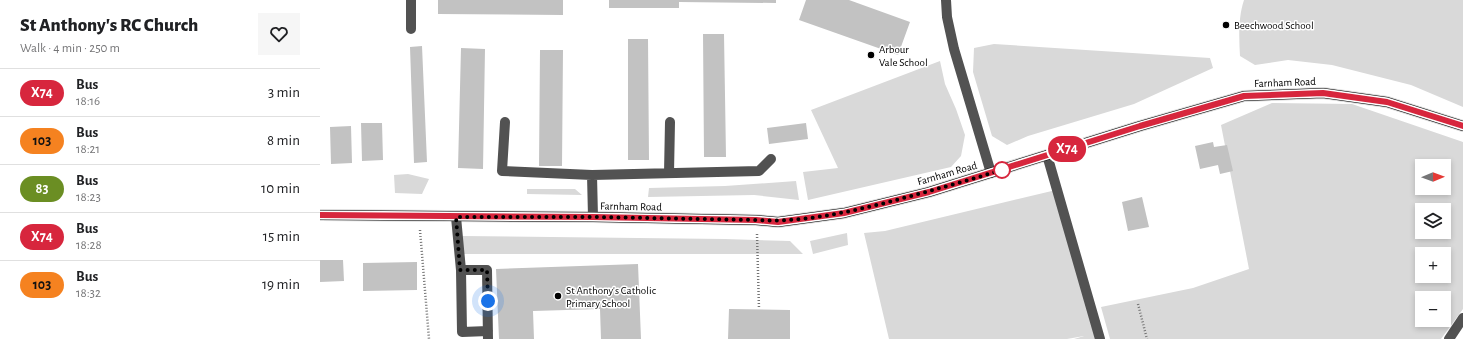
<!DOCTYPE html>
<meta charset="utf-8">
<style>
:root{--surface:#fff;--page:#f6f6f6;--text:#202124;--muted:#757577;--line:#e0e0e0}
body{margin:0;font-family:"Alegreya Sans",sans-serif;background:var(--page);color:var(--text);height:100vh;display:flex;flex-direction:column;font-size:15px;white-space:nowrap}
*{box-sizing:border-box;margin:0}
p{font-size:13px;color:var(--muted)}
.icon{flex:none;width:22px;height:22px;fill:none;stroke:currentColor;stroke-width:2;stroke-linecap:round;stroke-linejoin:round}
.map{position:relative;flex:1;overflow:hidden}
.panel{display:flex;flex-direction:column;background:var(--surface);width:320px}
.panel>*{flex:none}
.badge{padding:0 8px;border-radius:13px;font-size:14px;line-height:26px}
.needle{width:26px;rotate:89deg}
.fabs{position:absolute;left:1095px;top:159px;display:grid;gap:8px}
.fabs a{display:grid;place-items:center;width:36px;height:36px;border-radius:0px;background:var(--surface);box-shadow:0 2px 6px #0003;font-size:20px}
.you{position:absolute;width:20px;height:20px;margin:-10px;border:3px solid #fff;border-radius:50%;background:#1a73e8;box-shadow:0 0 0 6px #1a73e833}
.map>.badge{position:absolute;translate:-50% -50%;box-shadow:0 0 0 2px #fff}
.round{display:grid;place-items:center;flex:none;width:42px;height:42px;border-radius:0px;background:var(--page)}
.summary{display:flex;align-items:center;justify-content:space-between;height:68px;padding:0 20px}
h1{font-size:19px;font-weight:800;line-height:30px}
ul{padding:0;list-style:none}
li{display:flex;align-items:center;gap:12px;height:48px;padding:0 20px;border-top:1px solid var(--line)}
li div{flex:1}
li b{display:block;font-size:15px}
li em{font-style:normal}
li .badge{min-width:44px;font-weight:700;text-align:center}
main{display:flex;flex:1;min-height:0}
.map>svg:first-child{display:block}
</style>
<main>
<section class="panel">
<div class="summary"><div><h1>St Anthony's RC Church</h1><p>Walk · 4 min · 250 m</p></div><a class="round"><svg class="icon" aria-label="heart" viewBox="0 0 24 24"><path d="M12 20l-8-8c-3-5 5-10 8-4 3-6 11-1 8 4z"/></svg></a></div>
<ul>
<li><span class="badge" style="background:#d7263d;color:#fff">X74</span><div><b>Bus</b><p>18:16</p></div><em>3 min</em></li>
<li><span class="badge" style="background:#f58220;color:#111">103</span><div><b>Bus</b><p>18:21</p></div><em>8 min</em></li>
<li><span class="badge" style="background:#6b8e23;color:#fff">83</span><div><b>Bus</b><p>18:23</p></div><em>10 min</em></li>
<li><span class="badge" style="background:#d7263d;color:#fff">X74</span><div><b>Bus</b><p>18:28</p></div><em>15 min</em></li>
<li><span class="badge" style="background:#f58220;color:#111">103</span><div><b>Bus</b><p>18:32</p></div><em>19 min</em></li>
</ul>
</section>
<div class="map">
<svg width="1143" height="339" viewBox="0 0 1143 339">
<rect width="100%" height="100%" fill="#fff"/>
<path fill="#d9d9d9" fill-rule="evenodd" d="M 924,0 L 1143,0 L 1143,107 L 1091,85 L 1012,65 L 968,60 L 935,65 L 920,56 C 919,38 918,18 924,0 Z
M 674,44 L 890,58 L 893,68 L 814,104 L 708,136 L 687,145 L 672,136 L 653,72 L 654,48 Z
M 620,61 L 625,84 L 636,109 L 645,135 L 641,156 L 631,167 L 488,200 L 483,172 L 518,168 L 491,110 Z
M 952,103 L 1032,104 L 1143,142 L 1143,309 L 1121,339 L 790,339 L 781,307 L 873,288 L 929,269 L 901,125 ZM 1102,166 L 1124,166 L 1124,188 L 1102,188 ZM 1102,210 L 1124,210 L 1124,232 L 1102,232 ZM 1102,254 L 1124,254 L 1124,276 L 1102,276 ZM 1102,298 L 1124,298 L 1124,320 L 1102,320 Z
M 88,174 L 109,179 L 102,194 L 75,193 L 74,175 Z
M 476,181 L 479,200 L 434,195 L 328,197 L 329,188 L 405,186 Z
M 207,189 L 255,189 L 262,195 L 207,194 Z
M 736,190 L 776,339 L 754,339 L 764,336 L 747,339 L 569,339 L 544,233 L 565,231 Z
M 527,233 L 528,245 L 493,254 L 490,241 Z
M 142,236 L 405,239 L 470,241 L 483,254 L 141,254 Z"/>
<path fill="#c2c2c2" d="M 118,0 L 243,0 L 243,15 L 118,14 Z
M 289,0 L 456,0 L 456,3 L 359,2 L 359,8 L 289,8 Z
M 486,0 L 529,0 L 590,22 L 578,55 L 479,20 Z
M 383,34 L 404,34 L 406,157 L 384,157 Z
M 308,39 L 328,39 L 329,160 L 308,160 Z
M 102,46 L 107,162 L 94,163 L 90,47 Z
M 141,48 L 165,49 L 163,169 L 138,168 Z
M 220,50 L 243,50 L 242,166 L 219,166 Z
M 41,123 L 62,123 L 63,160 L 42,161 Z
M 486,123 L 488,139 L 449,144 L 447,128 Z
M 31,126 L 32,163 L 11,164 L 10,127 Z
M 893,142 L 894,147 L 907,145 L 913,171 L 900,174 L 898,165 L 880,169 L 875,146 Z
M 822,197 L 829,227 L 808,231 L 802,202 Z
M 0,260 L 23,260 L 24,281 L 0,282 Z
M 97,262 L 97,290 L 43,291 L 43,263 Z
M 318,264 L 321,339 L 281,339 L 280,309 L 213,311 L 214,339 L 179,339 L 176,269 Z
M 409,309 L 470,310 L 470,339 L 408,339 Z"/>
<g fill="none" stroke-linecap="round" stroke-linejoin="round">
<defs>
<path id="major" d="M 0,215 L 273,217 L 436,220 L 458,222 L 524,213 L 609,192 L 820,126 L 924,96 L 1003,93 L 1067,102 L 1143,126"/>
</defs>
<use href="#major" stroke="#dbdbdb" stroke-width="12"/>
<path stroke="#747474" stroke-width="2.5" stroke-dasharray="1 2" stroke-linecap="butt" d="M 100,230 L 109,339
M 437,234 L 439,309
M 818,304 L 827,339"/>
<path stroke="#525252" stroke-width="10" d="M 91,0 L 91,29
M 626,0 L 627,17 L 634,49 L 671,173
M 185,122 L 182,171 L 272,175 L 439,171 L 451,159
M 727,155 L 780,339
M 349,173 L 350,122
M 272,175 L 273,217
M 136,217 L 141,270 L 142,332 L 168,331
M 141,270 L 167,270 L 168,339
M 1129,339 L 1143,318"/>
<use href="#major" stroke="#000" stroke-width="10"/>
</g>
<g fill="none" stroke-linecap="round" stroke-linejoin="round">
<defs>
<path id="line" d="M 0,215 L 273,217 L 436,220 L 458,222 L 524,213 L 609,192 L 820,126 L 924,96 L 1003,93 L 1067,102 L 1143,126"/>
</defs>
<use href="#line" stroke="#fff" stroke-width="9"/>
<use href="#line" stroke="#d7263d" stroke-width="6"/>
<path stroke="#000" stroke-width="4" stroke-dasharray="0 7.2" d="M 168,301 L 167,270 L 140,270 L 136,217 L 273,217 L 436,220 C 480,223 523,213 565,203 C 606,192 646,181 685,169 L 682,170"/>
</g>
<g fill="#000" stroke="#fff" stroke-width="1.5">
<circle cx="906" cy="25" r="4"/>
<circle cx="551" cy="55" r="4"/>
<circle cx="238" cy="296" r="4"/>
</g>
<circle fill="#fff" stroke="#d7263d" stroke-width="2" cx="682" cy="170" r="8"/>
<g text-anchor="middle" stroke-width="3" stroke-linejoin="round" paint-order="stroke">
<g font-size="11" fill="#000" stroke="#fff" text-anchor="start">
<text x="914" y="29">Beechwood School</text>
<text x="559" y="53">Arbour<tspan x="559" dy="13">Vale School</tspan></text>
<text x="246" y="294">St Anthony's Catholic<tspan x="246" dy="13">Primary School</tspan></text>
</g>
<g font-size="11" fill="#000" stroke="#fff">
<text transform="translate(965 82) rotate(-2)" y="4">Farnham Road</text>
<text transform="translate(627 173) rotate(-16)" y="4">Farnham Road</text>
<text transform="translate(311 206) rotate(1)" y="4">Farnham Road</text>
</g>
</g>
</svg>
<div class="fabs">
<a><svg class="needle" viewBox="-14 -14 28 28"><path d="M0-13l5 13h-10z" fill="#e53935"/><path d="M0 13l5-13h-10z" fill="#757577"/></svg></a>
<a><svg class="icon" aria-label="layers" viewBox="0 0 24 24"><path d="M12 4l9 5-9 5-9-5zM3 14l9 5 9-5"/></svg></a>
<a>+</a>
<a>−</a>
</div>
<div class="you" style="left:168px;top:301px"></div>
<b class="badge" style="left:747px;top:149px;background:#d7263d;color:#fff">X74</b>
</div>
</main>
